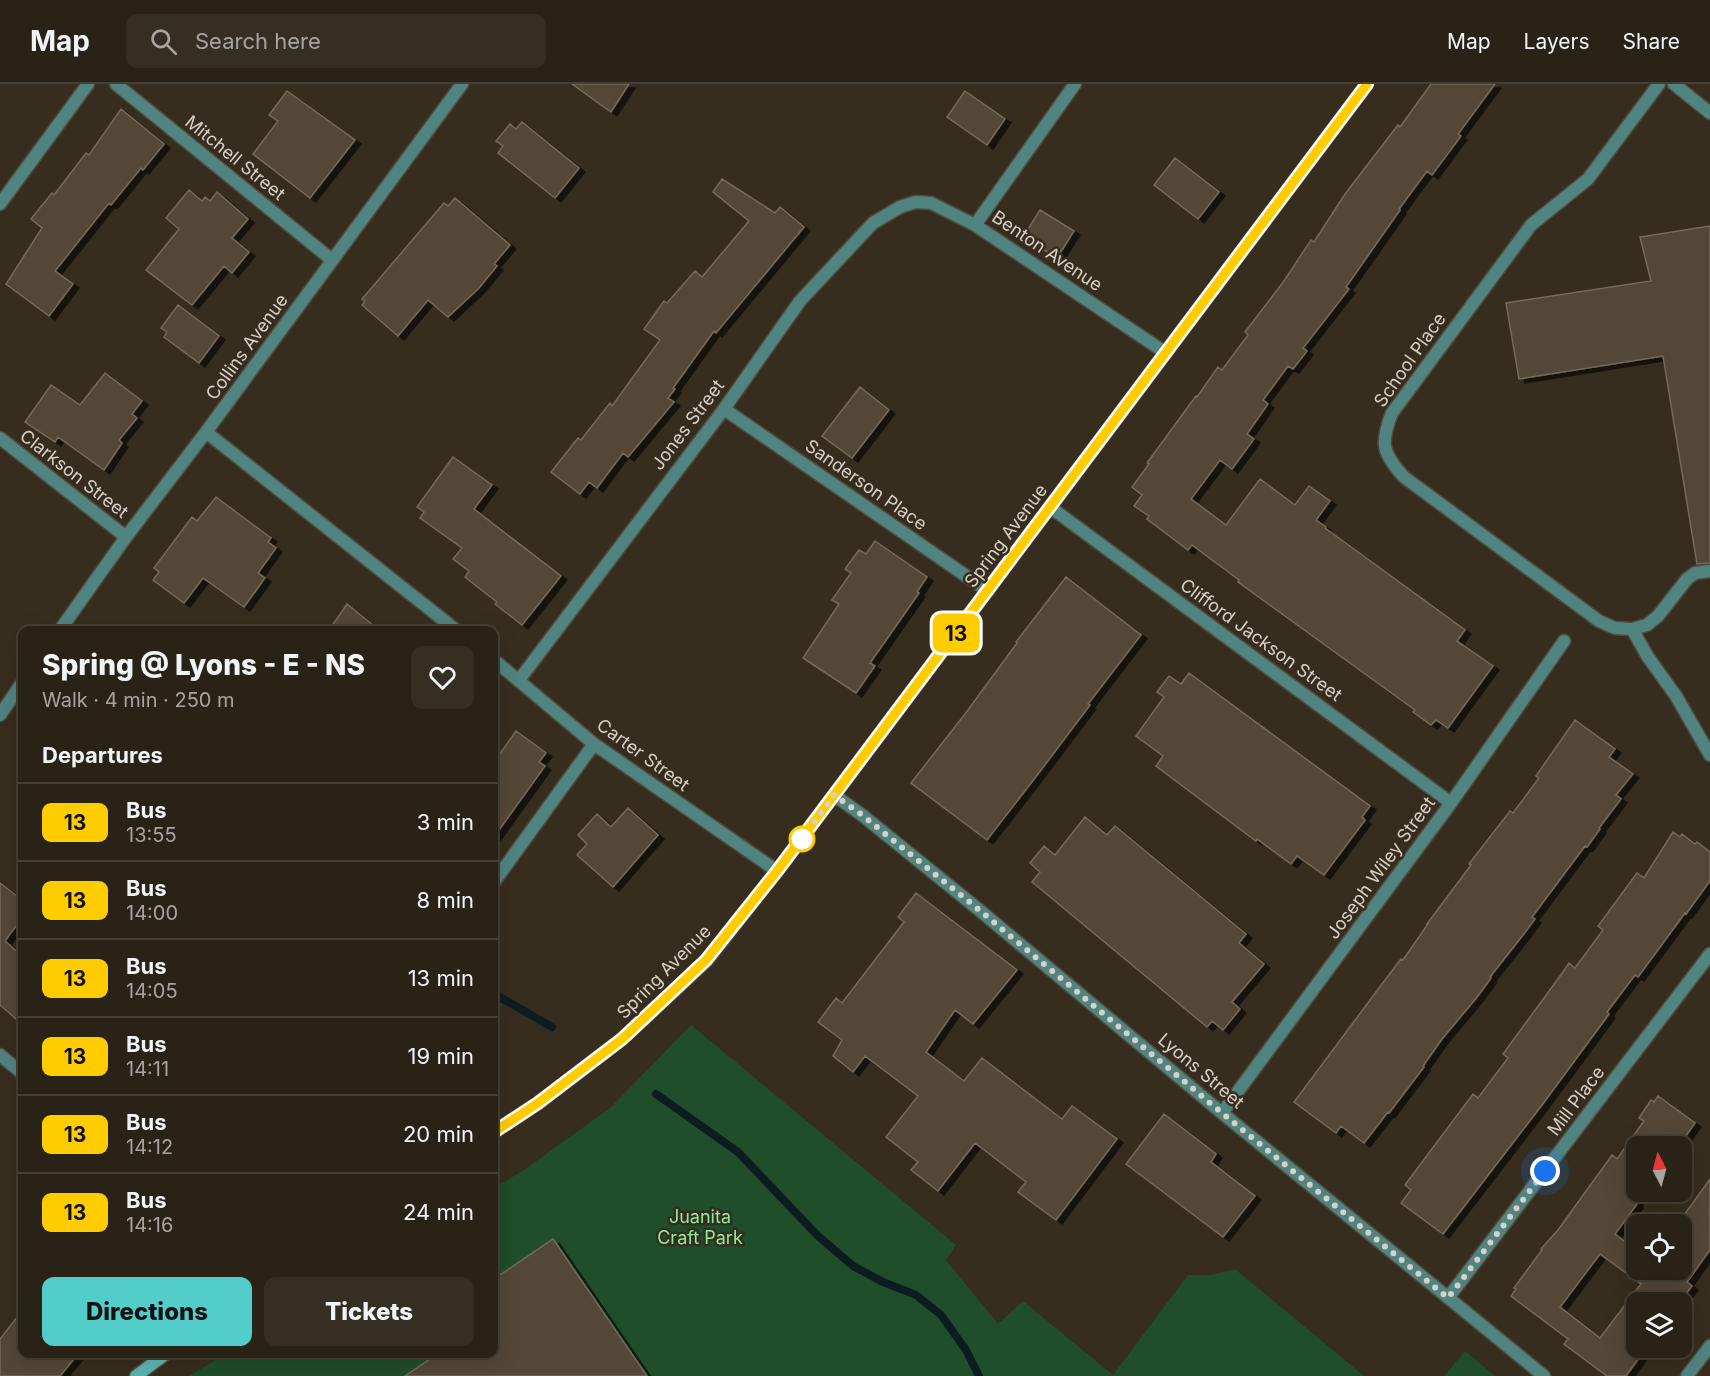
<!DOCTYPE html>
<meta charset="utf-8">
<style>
:root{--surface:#292216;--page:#352f23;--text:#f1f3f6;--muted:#a5a4a1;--line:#453f35;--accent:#53cdca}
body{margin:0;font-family:Inter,sans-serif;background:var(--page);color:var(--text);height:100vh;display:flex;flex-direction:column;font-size:22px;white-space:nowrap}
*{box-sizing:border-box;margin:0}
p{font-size:20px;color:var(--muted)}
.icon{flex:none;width:33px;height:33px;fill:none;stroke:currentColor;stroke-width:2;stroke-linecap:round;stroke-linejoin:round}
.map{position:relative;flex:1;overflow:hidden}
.drawer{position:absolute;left:18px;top:542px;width:480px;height:732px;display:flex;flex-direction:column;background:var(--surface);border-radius:12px;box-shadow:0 6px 24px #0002,0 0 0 2px var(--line)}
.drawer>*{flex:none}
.badge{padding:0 12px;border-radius:9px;font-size:21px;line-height:39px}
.needle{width:39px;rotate:354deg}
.controls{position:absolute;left:1626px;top:1052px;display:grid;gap:12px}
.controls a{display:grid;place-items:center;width:66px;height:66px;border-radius:12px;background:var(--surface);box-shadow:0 6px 24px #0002,0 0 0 2px var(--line);font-size:30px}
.you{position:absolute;width:30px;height:30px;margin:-15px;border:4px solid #fff;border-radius:50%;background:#1a73e8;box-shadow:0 0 0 9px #1a73e833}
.map>.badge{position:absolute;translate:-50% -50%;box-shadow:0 0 0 3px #fff}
h2{padding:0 24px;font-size:22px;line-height:54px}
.round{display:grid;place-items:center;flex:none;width:63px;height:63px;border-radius:12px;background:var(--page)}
.headline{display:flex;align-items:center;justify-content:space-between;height:102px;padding:0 24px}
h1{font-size:28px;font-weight:800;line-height:45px}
.action{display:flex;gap:12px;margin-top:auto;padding:12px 24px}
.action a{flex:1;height:69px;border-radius:12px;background:var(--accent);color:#111;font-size:24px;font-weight:800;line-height:69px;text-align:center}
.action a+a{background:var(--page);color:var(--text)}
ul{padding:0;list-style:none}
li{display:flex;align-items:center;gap:18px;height:78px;padding:0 24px;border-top:2px solid var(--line)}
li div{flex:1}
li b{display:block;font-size:22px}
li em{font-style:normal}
li .badge{min-width:66px;font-weight:700;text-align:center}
header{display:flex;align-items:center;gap:36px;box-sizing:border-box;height:84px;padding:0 30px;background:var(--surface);border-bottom:2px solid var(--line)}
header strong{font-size:28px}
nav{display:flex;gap:33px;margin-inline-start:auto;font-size:21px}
.search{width:420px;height:54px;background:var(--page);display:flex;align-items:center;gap:15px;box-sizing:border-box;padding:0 21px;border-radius:12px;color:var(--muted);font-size:22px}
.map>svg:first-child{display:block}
</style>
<header>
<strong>Map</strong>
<div class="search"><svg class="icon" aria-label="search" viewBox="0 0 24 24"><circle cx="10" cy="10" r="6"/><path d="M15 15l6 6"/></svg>Search here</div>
<nav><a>Map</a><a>Layers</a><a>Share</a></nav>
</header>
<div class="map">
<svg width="1710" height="1292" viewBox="0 0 1710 1292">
<defs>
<filter id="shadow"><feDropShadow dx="6" dy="4" stdDeviation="0" flood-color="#0009"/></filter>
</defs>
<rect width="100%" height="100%" fill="#372d1e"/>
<path fill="#204d2a" d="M 691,941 L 956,1161 L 946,1176 L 998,1240 L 1023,1217 L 1113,1291 L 1188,1191 L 1211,1191 L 1235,1185 L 1364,1292 L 189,1292 L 227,1269 L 494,1269 L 494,1104 L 524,1086 L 610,1024 Z
M 1465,1267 L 1495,1292 L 1444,1292 Z"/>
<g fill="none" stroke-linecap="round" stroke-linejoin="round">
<path stroke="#0c1d22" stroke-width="8" d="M 494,911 L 505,916 L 552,943
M 656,1010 L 738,1068 L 817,1151 L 853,1182 L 883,1198 L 916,1211 L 941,1231 L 966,1266 L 979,1292"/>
</g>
<path fill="#524738" stroke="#766b5a" stroke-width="1.5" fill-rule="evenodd" filter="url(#shadow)" d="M 572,0 L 629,0 L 611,28 Z
M 1431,0 L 1495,0 L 1458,50 L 1461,52 L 1432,91 L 1427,87 L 1399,125 L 1400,126 L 1346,203 L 1349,205 L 1303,264 L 1307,267 L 1293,285 L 1288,282 L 1263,316 L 1268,320 L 1247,350 L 1254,355 L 1232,385 L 1220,376 L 1191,415 L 1226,441 L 1260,395 L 1295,421 L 1309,402 L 1330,417 L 1316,436 L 1326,443 L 1325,444 L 1465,546 L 1457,557 L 1493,582 L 1448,644 L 1436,636 L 1431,641 L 1413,628 L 1415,626 L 1238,498 L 1239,496 L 1192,461 L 1188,466 L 1147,435 L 1149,432 L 1134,422 L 1142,411 L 1132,403 L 1149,380 L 1147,379 L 1196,312 L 1197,313 L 1218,283 L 1222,286 L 1248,251 L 1245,248 L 1284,197 L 1311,156 L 1314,158 L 1345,110 L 1398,41 L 1400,43 Z
M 287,7 L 355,56 L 310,114 L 253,70 L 278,37 L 269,31 Z
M 965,7 L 1005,35 L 987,61 L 947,33 Z
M 121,25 L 164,60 L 143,86 L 141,84 L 111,121 L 109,119 L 55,187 L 73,200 L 49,232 L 6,200 L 42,144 L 31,135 L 52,109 L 54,111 L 86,69 L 89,71 Z
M 522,38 L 579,84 L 555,114 L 498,69 L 503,62 L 496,57 L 510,40 L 516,45 Z
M 1175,74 L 1219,108 L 1198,135 L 1154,101 Z
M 722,95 L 775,129 L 780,123 L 804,143 L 716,249 L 714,247 L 673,304 L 675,305 L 668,314 L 674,318 L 628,373 L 623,369 L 597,404 L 589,398 L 580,410 L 551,388 L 578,354 L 581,356 L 610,319 L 612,322 L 660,256 L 644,245 L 664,217 L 667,219 L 695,187 L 702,193 L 749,137 L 713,108 Z
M 189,106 L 202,117 L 205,113 L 210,117 L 217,108 L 248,135 L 232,154 L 249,168 L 232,189 L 224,182 L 192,221 L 146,186 L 179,145 L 166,134 Z
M 455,114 L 510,161 L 494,180 L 497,182 L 479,204 L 448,233 L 428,216 L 398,252 L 362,221 L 365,217 L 362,215 L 444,119 L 448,122 Z
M 1040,126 L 1074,147 L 1057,174 L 1023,153 Z
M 1710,142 L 1710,479 L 1697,480 L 1663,272 L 1519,295 L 1506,219 L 1651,197 L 1640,153 Z
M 178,221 L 219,252 L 199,279 L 164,253 L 167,248 L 161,244 Z
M 105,289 L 142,317 L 132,330 L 137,334 L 119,356 L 122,359 L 104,386 L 58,353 L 55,358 L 25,338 L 51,301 L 80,321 Z
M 860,303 L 889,326 L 852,374 L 822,352 Z
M 453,373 L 492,401 L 474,425 L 561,492 L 522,541 L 495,520 L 497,518 L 465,493 L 469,487 L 453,475 L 462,464 L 420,434 L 424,428 L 417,423 Z
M 216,413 L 271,454 L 268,458 L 276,464 L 258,489 L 265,494 L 244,523 L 203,494 L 184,519 L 153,496 L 159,488 L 154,484 L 192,433 L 197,437 Z
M 875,457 L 927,493 L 917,508 L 919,509 L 870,579 L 875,582 L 856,609 L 803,574 L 839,520 L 832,516 L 851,489 L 845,485 L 859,466 L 866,470 Z
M 1066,493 L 1141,551 L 1088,620 L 1090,621 L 1038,690 L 987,756 L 911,699 L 965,630 L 1017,559 L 1016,558 Z
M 347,520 L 379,546 L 329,546 Z
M 1189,589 L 1370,722 L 1362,733 L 1365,736 L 1324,791 L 1297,772 L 1291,780 L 1257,755 L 1256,757 L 1156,682 L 1163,672 L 1136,652 L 1164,613 L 1157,608 L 1169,592 L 1181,600 Z
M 1575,636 L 1615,665 L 1609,673 L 1633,690 L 1616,711 L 1621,715 L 1599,744 L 1600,745 L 1587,763 L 1585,762 L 1532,833 L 1535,835 L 1523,851 L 1490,893 L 1491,894 L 1478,912 L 1442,955 L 1423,982 L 1424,983 L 1389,1029 L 1388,1028 L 1364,1059 L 1341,1042 L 1336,1049 L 1294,1018 L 1379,904 L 1401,875 L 1403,876 L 1428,840 L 1427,840 L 1471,781 L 1469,780 L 1510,727 L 1513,729 L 1539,694 L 1536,692 Z
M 516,647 L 546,669 L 539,678 L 545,682 L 494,753 L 494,678 Z
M 628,724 L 658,751 L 613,803 L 577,771 L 587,760 L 578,751 L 597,730 L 611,743 Z
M 1085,733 L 1107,751 L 1115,742 L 1246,850 L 1239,859 L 1264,880 L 1232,918 L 1240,925 L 1223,946 L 1212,937 L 1207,943 L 1032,798 L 1040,788 L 1030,779 L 1044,762 L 1055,771 Z
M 1673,748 L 1680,753 L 1682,750 L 1695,760 L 1697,758 L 1710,768 L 1710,797 L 1686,830 L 1685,829 L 1638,893 L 1635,891 L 1607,928 L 1609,930 L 1542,1021 L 1443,1150 L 1401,1119 L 1411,1106 L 1405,1101 L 1473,1010 L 1478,1014 L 1508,974 L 1503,970 L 1563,888 L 1569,879 L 1575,884 L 1603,846 L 1598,842 L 1637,789 L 1644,794 Z
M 0,799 L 22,816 L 22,834 L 5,857 L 22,872 L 22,940 L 0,921 Z
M 916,809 L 1017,886 L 973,940 L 955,926 L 926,968 L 964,997 L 982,974 L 1062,1035 L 1072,1022 L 1117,1055 L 1056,1136 L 1018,1108 L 1026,1098 L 975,1059 L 938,1107 L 911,1086 L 918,1078 L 886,1053 L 918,1012 L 865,972 L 853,988 L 833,972 L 842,956 L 818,938 L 836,914 L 842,919 L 904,838 L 898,833 Z
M 1658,1012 L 1695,1039 L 1679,1062 L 1636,1062 L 1637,1120 L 1615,1150 L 1636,1166 L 1636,1185 L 1682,1185 L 1682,1134 L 1710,1095 L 1710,1166 L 1687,1198 L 1692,1202 L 1680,1218 L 1636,1218 L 1636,1263 L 1647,1263 L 1626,1292 L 1607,1292 L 1564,1260 L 1568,1255 L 1511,1212 L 1516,1205 L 1514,1204 L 1542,1166 L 1541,1165 L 1558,1146 L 1612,1071 L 1617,1075 L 1644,1037 L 1639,1034 L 1651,1016 L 1654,1018 ZM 1600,1170 L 1641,1200 L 1600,1254 L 1560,1223 Z
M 1164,1030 L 1216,1070 L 1211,1078 L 1255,1112 L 1223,1153 L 1126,1080 Z
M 553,1155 L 647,1292 L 405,1292 L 439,1269 L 494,1269 L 494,1195 Z
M 22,1227 L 22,1269 L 79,1269 L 60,1292 L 0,1292 L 0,1255 Z"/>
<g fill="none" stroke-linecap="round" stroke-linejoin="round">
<defs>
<path id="street" d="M 116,0 L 332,176
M 1659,0 L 1588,95 L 1531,141 L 1392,329 C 1380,359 1382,369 1404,393 L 1599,537 L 1615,544 L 1632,545 L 1648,573 L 1676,612 L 1710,671
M 1674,0 L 1710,29
M 0,120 L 88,0
M 975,141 L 1075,0
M 724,325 L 988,507
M 206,348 L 456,546
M 0,354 L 126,453
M 1050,423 L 1451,719
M 1632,545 L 1647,541 L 1658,532 L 1687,495 L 1695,489 L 1710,487
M 60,546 L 126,453 L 206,348 L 462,0
M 494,576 L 594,660 L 777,787
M 519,596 L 724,325 L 800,217 L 873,139 L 900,123 L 916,118 L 931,119 L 975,141 L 1166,269
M 0,631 L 22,599
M 834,711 L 862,731 L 978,825 L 1222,1029 L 1544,1292
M 494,798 L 594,660
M 0,971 L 22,989
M 1222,1029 L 1451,719 L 1564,557
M 1448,1214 L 1710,870
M 1687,1292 L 1710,1262"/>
<path id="secondary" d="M 494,1048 L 538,1019 L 622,955 L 707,876 L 777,787 L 1367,0
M 136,1292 L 167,1269"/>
</defs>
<use href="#street" stroke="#544a3c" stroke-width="15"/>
<use href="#secondary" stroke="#544a3c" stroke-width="15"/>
<use href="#street" stroke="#508481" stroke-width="12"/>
<use href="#secondary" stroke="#5db4b0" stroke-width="12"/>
</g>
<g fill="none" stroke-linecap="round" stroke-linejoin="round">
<defs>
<path id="line" d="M 494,1048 L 538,1019 L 622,955 L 706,876 L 777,787 L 1367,0"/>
</defs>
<use href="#line" stroke="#fff" stroke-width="14"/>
<use href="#line" stroke="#fc0" stroke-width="9"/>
<path stroke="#d7d0c7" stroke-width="6" stroke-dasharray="0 10.8" d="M 802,755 L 834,711 L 862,731 L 978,825 L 1222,1029 L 1448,1214 L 1545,1087"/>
</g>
<circle fill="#fff" stroke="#fc0" stroke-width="3" cx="802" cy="755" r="12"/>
<g text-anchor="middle" stroke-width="5" stroke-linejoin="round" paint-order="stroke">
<g font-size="18" fill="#d7d0c7" stroke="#372d1e">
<text transform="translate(235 74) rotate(39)" y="6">Mitchell Street</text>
<text transform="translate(1047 167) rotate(34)" y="6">Benton Avenue</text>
<text transform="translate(247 263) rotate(-54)" y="6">Collins Avenue</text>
<text transform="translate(1410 276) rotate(-55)" y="6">School Place</text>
<text transform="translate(688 341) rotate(-53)" y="6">Jones Street</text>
<text transform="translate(74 390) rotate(38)" y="6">Clarkson Street</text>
<text transform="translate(866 401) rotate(35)" y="6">Sanderson Place</text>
<text transform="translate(1006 452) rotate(-53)" y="6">Spring Avenue</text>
<text transform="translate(1261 556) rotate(36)" y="6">Clifford Jackson Street</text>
<text transform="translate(643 671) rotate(36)" y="6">Carter Street</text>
<text transform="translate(1381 784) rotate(-54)" y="6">Joseph Wiley Street</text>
<text transform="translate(664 888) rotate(-45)" y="6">Spring Avenue</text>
<text transform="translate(1201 987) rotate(40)" y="6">Lyons Street</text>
<text transform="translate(1576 1017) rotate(-53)" y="6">Mill Place</text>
</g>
<g font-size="18" fill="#85f09a" stroke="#372d1e">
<text x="700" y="1139">Juanita<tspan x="700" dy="21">Craft Park</tspan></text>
</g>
</g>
</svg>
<div class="controls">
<a><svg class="needle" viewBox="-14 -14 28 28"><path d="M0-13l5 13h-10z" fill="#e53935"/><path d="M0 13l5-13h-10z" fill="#a5a4a1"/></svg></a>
<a><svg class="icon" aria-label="locate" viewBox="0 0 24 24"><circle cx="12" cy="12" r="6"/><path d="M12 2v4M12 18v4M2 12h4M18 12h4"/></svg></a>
<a><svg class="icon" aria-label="layers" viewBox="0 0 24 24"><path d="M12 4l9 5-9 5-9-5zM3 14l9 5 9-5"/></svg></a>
</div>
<div class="you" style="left:1545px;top:1087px"></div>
<b class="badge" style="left:956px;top:549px;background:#fc0;color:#111">13</b>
<section class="drawer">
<div class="headline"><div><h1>Spring @ Lyons - E - NS</h1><p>Walk · 4 min · 250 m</p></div><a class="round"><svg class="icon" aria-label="heart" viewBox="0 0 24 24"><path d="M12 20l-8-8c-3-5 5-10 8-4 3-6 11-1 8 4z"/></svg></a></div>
<h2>Departures</h2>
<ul>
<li><span class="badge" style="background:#fc0;color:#111">13</span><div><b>Bus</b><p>13:55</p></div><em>3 min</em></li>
<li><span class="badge" style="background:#fc0;color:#111">13</span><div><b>Bus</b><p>14:00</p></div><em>8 min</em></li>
<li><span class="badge" style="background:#fc0;color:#111">13</span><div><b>Bus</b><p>14:05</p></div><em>13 min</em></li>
<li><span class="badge" style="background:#fc0;color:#111">13</span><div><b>Bus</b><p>14:11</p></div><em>19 min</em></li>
<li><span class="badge" style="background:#fc0;color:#111">13</span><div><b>Bus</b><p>14:12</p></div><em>20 min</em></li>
<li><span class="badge" style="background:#fc0;color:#111">13</span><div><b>Bus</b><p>14:16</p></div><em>24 min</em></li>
</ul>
<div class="action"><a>Directions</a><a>Tickets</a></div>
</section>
</div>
